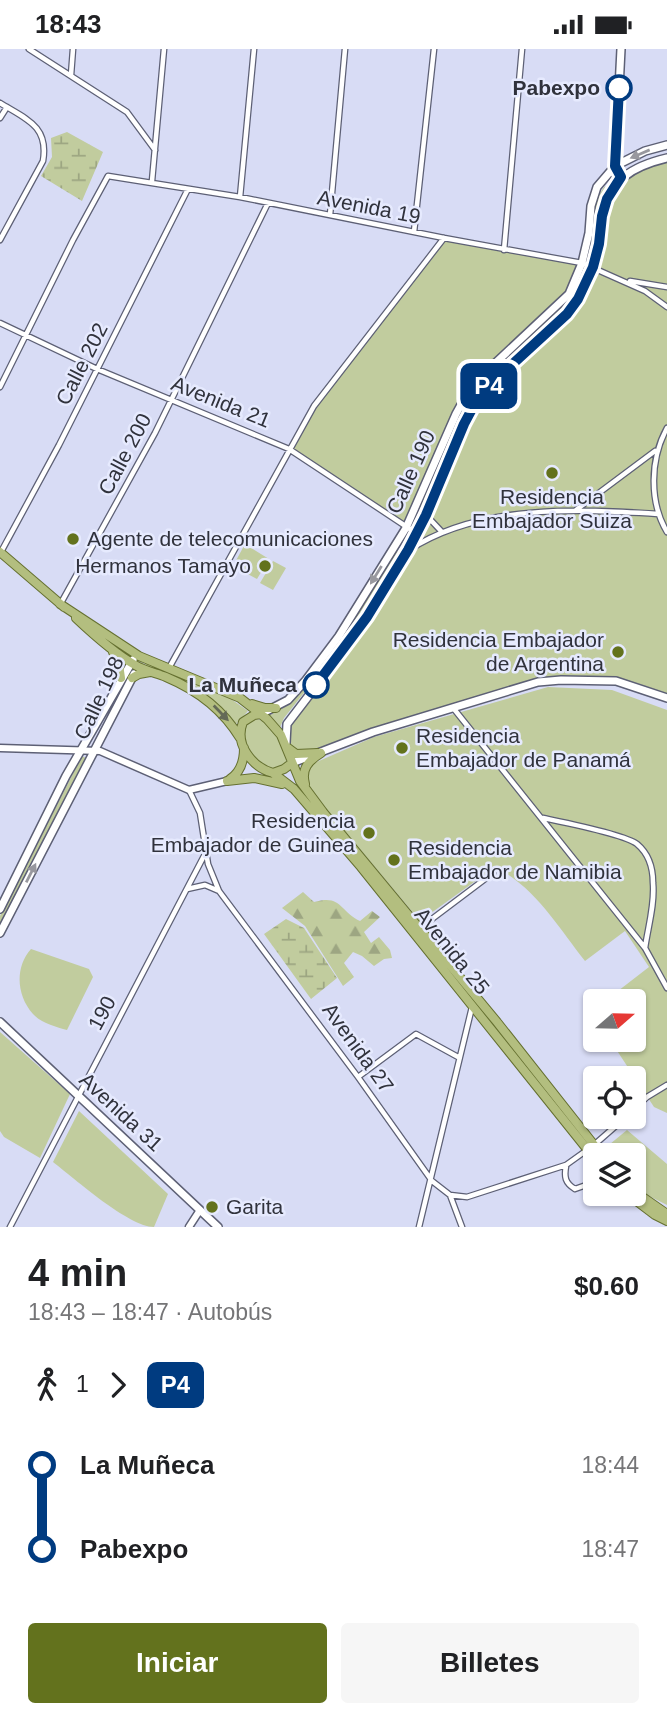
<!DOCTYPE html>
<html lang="es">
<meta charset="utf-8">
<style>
:root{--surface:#fff;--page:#f6f6f6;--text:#202124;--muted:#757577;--accent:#63721d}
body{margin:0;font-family:Arial,sans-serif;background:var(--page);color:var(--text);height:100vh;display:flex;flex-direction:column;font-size:26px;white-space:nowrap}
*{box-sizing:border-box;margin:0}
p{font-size:23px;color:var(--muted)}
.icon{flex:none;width:38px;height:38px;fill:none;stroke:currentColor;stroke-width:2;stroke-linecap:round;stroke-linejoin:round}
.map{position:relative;height:1178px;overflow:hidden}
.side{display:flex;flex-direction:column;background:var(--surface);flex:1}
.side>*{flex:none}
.badge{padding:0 14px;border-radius:10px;font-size:24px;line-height:46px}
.needle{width:46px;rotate:70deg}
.tools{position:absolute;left:583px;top:940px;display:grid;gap:14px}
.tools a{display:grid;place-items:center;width:63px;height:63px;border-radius:7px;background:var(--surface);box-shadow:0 2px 5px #0004;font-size:35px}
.map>.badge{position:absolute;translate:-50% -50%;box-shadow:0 0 0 4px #fff}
.legs{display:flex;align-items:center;gap:10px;height:77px;padding:0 28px;font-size:23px}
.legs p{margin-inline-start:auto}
.summary{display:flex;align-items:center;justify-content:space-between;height:119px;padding:0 28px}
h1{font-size:38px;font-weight:800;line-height:52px}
.primary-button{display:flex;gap:14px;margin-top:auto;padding:14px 28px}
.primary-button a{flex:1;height:80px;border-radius:7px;background:var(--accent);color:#fff;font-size:28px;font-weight:800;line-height:80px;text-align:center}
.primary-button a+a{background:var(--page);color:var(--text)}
ul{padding:0 28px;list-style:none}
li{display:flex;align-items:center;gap:24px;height:84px;font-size:26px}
li i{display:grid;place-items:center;width:10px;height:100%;margin:0 9px;background:currentColor}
li i::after{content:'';width:18px;height:18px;margin:-9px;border:5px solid;border-radius:50%;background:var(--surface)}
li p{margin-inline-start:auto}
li:first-child i{background:linear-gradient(#0000 50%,currentColor 0)}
li:last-child i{background:linear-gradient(currentColor 50%,#0000 0)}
.status{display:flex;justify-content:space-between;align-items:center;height:49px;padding:0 35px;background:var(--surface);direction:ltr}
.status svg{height:19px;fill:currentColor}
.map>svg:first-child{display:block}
</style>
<div class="status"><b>18:43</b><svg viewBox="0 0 49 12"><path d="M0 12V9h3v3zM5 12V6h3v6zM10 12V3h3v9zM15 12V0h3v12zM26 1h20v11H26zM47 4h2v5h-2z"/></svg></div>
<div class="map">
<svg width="667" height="1178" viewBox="0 0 667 1178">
<defs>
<pattern id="forest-firs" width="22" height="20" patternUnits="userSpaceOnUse" patternTransform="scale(1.75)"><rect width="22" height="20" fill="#c1cc9e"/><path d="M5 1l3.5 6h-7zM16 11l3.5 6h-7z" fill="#9da682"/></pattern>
<pattern id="wetland-marsh" width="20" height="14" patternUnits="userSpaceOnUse" patternTransform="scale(1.75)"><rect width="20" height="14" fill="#c1cc9e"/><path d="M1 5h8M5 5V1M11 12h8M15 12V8" fill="none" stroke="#9da682"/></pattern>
</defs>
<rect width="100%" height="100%" fill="#d8dcf5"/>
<path fill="#c1cc9e" d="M 667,109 L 667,649 L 616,632 L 538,633 L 309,706 L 288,699 L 287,675 L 408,501 L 480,345 L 567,265 L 593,218 L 602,167 L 621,127 Z
M 605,137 L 607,140 L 599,161 L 594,204 L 590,209 L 588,207 C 592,185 591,154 605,137 Z
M 444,189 L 582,214 L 569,245 L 472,336 L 406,479 L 289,400 L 314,357 Z
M 580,229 L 584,232 L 571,255 L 480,342 L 468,360 L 465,359 L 474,341 L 566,252 L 574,243 Z
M 458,371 L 460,377 L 423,460 L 421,461 L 419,456 Z
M 245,495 L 269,510 L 257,530 L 233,517 Z
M 398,502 L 401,505 L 349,587 L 284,669 L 279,681 L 268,667 L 290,655 L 309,633 L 358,564 L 395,503 Z
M 273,512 L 286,519 L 273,541 L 260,534 Z
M 147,614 L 231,650 L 248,662 L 236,675 C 212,644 179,632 144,617 Z
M 548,638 L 612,641 L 667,661 L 667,1064 L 654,1058 L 610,991 L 634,990 L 634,952 L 605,952 L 649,918 L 625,882 L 585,912 C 558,878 535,838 495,818 L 420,872 L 308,738 L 307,721 L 312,715 L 374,688 Z
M 256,670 C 272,672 288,698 286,714 L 277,720 C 255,719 227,682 256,670 Z
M 82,707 L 86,709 L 86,711 L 0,878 L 0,867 Z
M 31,900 L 89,920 L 93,928 L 67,981 C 56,978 41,974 33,965 C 16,946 15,918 31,900 Z
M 0,983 L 70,1045 L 40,1109 L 4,1088 L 0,1082 Z
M 79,1062 L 168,1145 L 154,1178 C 129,1178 75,1130 53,1113 Z
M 627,1081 L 667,1115 L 667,1156 L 647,1146 L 634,1133 L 634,1106 L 609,1106 L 604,1100 Z"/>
<path fill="url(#forest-firs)" d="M 303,843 L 314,853 C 342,845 339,862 360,872 L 372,862 L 380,868 L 364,883 L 371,894 L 379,888 L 390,901 L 392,909 L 384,910 L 374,917 L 362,907 L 353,903 L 344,914 L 354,928 L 343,937 L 305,877 L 282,859 Z"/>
<path fill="url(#wetland-marsh)" d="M 67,83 L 103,103 L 82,152 L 41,127 L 52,108 L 51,89 Z
M 286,870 L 304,879 L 337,929 L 311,950 L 264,885 Z"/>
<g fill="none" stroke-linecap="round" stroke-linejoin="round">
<defs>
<path id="minor" d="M 29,0 L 127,63 L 155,101
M 71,26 L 73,0
M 0,54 C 26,70 49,77 43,112 L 0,191
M 0,69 L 7,58
M 152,132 L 164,0
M 240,148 L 254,0
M 330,166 L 345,0
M 414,183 L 434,0
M 504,201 L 522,0
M 630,232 L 667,238
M 0,274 L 97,320 L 289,400 L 416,484
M 0,338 L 73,191 L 108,127 L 240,148 L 444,189 L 582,214 L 645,242 L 667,258
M 667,379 C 650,410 649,453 667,483
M 576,461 L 655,402
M 426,466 L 441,482
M 409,501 C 479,455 578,460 658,465
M 1,503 L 59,396 L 188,140
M 61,554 L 155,384 L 268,154
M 169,619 L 314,357 L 444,189
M 454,660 L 645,899 L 667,939
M 189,741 L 200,764 L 208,815 L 219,842 L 358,1028 L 432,1132 L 450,1146 L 462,1178
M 543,769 C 562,773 624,785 637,795 C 649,805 653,819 653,834 C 655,855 648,878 645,899
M 187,840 L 205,836 L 219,842
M 420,879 L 493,824
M 358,1028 L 416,985 L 458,1008
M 634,1060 L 647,1048 L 667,1036
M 566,1117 C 564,1128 565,1134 575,1140 L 589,1135 L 595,1129
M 450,1146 L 467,1148 L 566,1116 L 594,1096 L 626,1068
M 10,1178 L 205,805
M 419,1178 L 472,958"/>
<path id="tertiary" d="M 0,699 L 100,702 L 189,741 L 227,732
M 189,1178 L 200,1161"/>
<path id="secondary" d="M 615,118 L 621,0
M 261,665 L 288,651 L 306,631 L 339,587 L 406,479 L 456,365 L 472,336 L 569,245 L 582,214 L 589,184 L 591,157 L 597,138 L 615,117 L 645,102 L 667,96
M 286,694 L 287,675 L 343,602 L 408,501 L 426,466 L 464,375 L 480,345 L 567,265 C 582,244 595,221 599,195 C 601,186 600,176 602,167 C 609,131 633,117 667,109
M 292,714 L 373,683 L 538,633 L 561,631 L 616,632 L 667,649
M 0,860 L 66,727 L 133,611
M 0,884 L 134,625
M 0,973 L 218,1178"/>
<path id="primary" d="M 0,503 L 64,558
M 60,555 L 139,607 L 240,649 L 267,670 L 281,686 L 300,732 L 323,763 L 497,973 L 602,1106
M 76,569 C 94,586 114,604 135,616 C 145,622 156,624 166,628 C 197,641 222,659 240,689
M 113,603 L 119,615 L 121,629
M 132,629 L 139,625 L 150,623
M 252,655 L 265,659 L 276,659
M 261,665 L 254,666 L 243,673 C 234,695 252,718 273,724 L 284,720 L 292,714
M 288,699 L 296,705 L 318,704
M 273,724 L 294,740 L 361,818 L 595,1110
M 230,730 C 241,723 244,712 244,699
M 227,732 L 254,729 L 282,735
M 305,735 C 301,720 308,712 321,704
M 634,1142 L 667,1165
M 626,1144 L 655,1166 L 667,1172"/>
</defs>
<use href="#minor" stroke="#5d6075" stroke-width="7"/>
<use href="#tertiary" stroke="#5d6075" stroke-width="9"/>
<use href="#secondary" stroke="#5d6075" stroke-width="10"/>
<use href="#primary" stroke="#657030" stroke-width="10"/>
<use href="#minor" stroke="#fff" stroke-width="4.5"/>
<use href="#tertiary" stroke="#fff" stroke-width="6"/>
<use href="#secondary" stroke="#fff" stroke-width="7"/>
<use href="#primary" stroke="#b3be7f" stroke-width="8"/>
</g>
<defs><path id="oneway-solid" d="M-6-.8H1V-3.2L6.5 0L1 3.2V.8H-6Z" transform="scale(1.75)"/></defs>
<g fill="#98989e">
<use href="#oneway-solid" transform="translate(640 105) rotate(157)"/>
<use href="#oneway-solid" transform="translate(376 526) rotate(122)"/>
<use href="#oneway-solid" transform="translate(31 824) rotate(-63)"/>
</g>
<use fill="#646a57" href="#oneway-solid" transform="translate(221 664) rotate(46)"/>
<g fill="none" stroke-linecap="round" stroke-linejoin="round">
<defs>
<path id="line-1" d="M 316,636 L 367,568 L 408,501 L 426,466 L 464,375 L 480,345 L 567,265 L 578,250 L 593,218 L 599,195 L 602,167 L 607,150 L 621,128 L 615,117 L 619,39"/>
</defs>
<use href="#line-1" stroke="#fff" stroke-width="16"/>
<use href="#line-1" stroke="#003b80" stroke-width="10"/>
</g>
<g fill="#fff" stroke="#003b80" stroke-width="3.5">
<circle cx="619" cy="39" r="12"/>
<circle cx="316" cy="636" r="12"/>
</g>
<g fill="#63721d" stroke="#e6eafe" stroke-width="2.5">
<circle cx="552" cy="424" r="7"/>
<circle cx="73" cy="490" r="7"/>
<circle cx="265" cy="517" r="7"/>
<circle cx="618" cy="603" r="7"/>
<circle cx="402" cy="699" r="7"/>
<circle cx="369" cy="784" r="7"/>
<circle cx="394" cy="811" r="7"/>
<circle cx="212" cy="1158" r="7"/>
</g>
<g text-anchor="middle" stroke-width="5" stroke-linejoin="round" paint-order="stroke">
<g font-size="21" font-weight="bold" fill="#30323c" stroke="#e6eafe" text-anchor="end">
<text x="600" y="46">Pabexpo</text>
<text x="297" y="643">La Muñeca</text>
</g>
<g font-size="21" fill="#30323c" stroke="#e6eafe">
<text transform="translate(369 158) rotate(11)" y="7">Avenida 19</text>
<text transform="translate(82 315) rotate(-63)" y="7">Calle 202</text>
<text transform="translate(221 353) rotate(22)" y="7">Avenida 21</text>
<text transform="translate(125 405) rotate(-62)" y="7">Calle 200</text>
<text transform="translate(411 423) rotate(-66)" y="7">Calle 190</text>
<text transform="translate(99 649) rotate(-65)" y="7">Calle 198</text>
<text transform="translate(452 902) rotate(51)" y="7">Avenida 25</text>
<text transform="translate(102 964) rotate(-62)" y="7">190</text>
<text transform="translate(358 999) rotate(54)" y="7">Avenida 27</text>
<text transform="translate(121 1063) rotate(43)" y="7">Avenida 31</text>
</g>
<g font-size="21" fill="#30323c" stroke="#e6eafe" text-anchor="start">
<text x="552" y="455" text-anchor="middle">Residencia<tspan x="552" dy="24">Embajador Suiza</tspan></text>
<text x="87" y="497">Agente de telecomunicaciones</text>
<text x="251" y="524" text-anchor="end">Hermanos Tamayo</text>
<text x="604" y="598" text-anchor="end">Residencia Embajador<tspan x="604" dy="24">de Argentina</tspan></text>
<text x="416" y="694">Residencia<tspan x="416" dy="24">Embajador de Panamá</tspan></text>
<text x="355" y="779" text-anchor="end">Residencia<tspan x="355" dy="24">Embajador de Guinea</tspan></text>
<text x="408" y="806">Residencia<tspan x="408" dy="24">Embajador de Namibia</tspan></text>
<text x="226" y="1165">Garita</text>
</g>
</g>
</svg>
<div class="tools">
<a><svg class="needle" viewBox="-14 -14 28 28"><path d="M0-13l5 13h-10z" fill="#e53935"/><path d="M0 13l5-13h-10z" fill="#757577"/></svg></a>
<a><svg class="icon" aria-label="locate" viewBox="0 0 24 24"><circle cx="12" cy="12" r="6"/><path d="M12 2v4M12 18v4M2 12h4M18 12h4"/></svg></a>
<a><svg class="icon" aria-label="layers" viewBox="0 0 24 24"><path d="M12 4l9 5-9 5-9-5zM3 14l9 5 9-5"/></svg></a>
</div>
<b class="badge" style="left:489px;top:337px;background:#003b80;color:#fff">P4</b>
</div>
<section class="side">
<div class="summary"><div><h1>4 min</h1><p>18:43 – 18:47 · Autobús</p></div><b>$0.60</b></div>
<div class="legs"><svg class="icon" aria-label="walk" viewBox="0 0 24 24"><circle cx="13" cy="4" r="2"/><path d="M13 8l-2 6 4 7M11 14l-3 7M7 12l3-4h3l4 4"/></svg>1<svg class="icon" aria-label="forward" viewBox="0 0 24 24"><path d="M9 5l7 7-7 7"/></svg><b class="badge" style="background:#003b80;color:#fff">P4</b></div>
<ul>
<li><i style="color:#003b80"></i><b>La Muñeca</b><p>18:44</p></li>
<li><i style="color:#003b80"></i><b>Pabexpo</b><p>18:47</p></li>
</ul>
<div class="primary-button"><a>Iniciar</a><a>Billetes</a></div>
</section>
